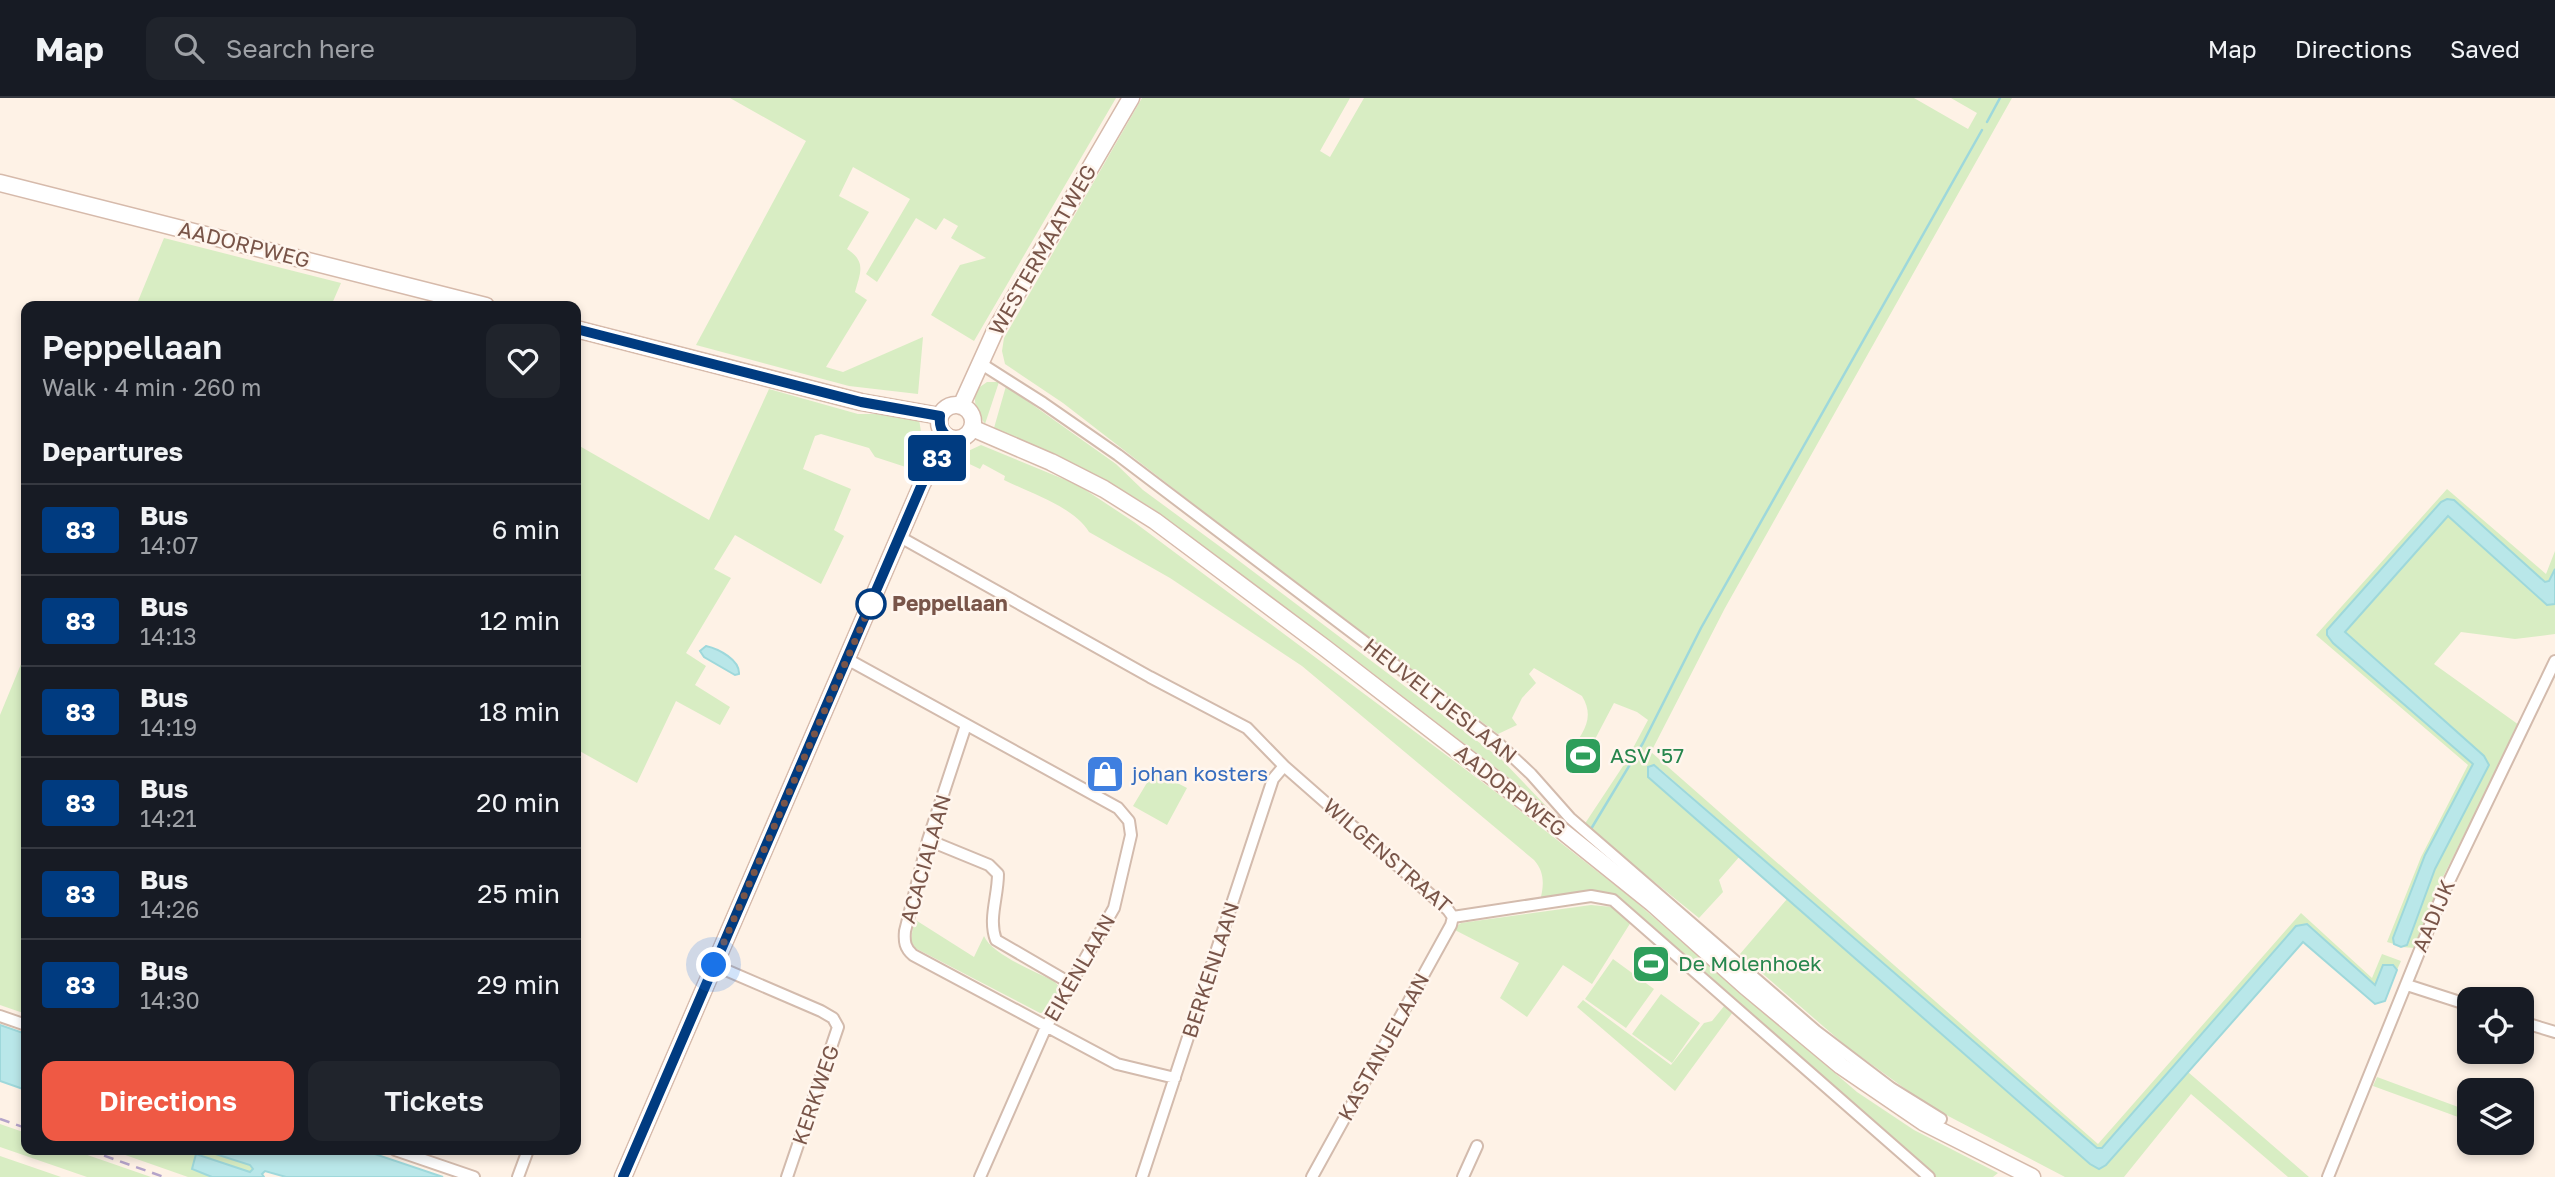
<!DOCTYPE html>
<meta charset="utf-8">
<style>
:root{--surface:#171b24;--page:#20242c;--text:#f1f3f6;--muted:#9ea1a6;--line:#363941;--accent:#ef5944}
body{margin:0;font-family:"Golos Text",sans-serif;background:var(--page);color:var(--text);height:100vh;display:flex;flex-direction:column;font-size:26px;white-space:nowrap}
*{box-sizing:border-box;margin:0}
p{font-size:23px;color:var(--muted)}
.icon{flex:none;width:38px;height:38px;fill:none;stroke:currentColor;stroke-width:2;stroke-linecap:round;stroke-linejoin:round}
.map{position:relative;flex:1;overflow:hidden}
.side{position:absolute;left:21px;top:203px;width:560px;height:854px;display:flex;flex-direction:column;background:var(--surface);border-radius:14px;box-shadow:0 4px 10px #0003}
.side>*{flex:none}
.badge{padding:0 14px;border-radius:5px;font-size:24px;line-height:46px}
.buttons{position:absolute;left:2457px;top:889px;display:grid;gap:14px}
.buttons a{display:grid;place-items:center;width:77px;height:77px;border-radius:14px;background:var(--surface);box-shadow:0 4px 10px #0003;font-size:35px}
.you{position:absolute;width:35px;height:35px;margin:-18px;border:5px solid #fff;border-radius:50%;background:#1a73e8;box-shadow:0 0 0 10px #1a73e833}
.map>.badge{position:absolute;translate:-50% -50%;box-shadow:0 0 0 4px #fff}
h2{padding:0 21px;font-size:26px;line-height:63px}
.round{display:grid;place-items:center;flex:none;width:74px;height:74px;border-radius:14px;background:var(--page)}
.headline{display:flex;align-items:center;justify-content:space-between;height:119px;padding:0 21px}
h1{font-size:33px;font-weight:600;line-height:52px}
.primary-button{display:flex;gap:14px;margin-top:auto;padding:14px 21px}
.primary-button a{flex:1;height:80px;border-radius:14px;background:var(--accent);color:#fff;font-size:28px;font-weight:600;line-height:80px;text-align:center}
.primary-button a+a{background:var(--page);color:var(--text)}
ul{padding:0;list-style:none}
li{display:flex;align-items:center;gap:21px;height:91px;padding:0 21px;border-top:2px solid var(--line)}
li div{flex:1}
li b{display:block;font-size:26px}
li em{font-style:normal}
li .badge{min-width:77px;font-weight:700;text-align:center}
header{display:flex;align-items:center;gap:42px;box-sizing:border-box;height:98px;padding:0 35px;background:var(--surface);border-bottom:2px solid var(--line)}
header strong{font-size:33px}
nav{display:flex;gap:38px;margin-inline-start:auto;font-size:24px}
.search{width:490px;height:63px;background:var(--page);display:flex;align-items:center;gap:18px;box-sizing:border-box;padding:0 24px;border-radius:14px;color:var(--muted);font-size:26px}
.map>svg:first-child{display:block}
</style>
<header>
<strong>Map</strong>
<div class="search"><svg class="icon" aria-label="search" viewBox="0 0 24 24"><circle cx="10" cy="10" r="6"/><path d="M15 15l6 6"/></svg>Search here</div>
<nav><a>Map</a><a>Directions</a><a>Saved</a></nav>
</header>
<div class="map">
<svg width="2555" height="1079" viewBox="0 0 2555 1079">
<rect width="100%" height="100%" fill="#fef2e6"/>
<path fill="#d8edc3" d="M 730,0 L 1116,0 L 974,243 L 931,217 L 960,167 L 986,160 L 951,140 L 958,128 L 944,120 L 936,132 L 916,120 L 877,184 L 866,176 L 910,101 L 853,69 L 839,98 L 869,114 L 847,151 C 867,164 860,175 855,194 L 867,202 L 826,269 L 843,274 L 923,239 L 918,296 L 849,288 L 696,247 L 806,43 Z
M 1142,0 L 1350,0 L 1320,53 L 1330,59 L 1364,0 L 1914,0 L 1968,31 L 1977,15 L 1951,0 L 2012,0 L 1725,510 L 1651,654 L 2098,1046 L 2301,815 L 2372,880 L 2382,856 L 2401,863 L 2397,872 L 2393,867 L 2375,888 L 2307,826 L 2102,1050 L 2097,1050 L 1659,670 L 1648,679 L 1740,758 L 1719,782 L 1723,794 L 1699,820 L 1584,727 L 1625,665 L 1648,622 L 1637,614 L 1614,605 L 1593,645 L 1596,649 L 1579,671 L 1572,664 L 1569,655 C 1582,636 1596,621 1582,598 L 1534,570 L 1529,576 L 1536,585 L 1522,600 L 1512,620 L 1517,627 L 1498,636 L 1266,462 L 1063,305 L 1005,266 L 1002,253 L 1004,240 Z
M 164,140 L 341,185 L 331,208 L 136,208 Z
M 987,284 L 999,284 L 985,326 C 977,313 972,306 977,291 Z
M 1006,288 L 1116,366 L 1143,392 L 1230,456 L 1501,661 L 1548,710 L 1340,550 L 1152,410 L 1102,380 L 994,330 Z
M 769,291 L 858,316 L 893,316 L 919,321 L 924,353 L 918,373 L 875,359 L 869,350 L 821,336 L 815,338 L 803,371 L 851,391 L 834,432 L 844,438 L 821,486 L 735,437 L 714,471 L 731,480 L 686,555 L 706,568 L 695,587 L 730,609 L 720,627 L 676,603 L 637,685 L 576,651 L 576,346 L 709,422 Z
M 981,347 L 1078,387 L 1134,424 L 1505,701 L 1630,799 L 1857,994 L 1914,1032 L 1998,1075 L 1993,1079 L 1935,1079 L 1624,803 L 1617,799 L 1540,803 C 1544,788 1545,774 1534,762 L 1302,568 L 1170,480 L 1089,434 C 1074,409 1030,395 1004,382 L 1005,378 L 983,366 L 980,371 L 959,361 L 944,358 L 948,354 L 966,354 Z
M 2447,391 L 2546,476 L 2555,453 L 2555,471 L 2549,483 L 2545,484 L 2454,402 L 2441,404 L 2327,532 L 2327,538 L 2333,545 L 2473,666 L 2425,757 L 2393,840 L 2394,846 L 2387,844 L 2421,759 L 2468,667 L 2316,537 Z
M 2448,418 L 2547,507 L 2555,506 L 2555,536 L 2515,541 L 2461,534 L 2434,566 L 2519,627 L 2443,779 L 2415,850 L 2401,849 L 2407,847 L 2435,771 L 2489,667 L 2484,658 L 2345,534 Z
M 26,554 L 26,916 L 0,907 L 0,617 Z
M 1154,673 L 1187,690 L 1167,727 L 1133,708 Z
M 1787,801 L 2090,1066 L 2099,1071 L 2106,1067 L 2188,974 L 2309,1079 L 2288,1079 L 2191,996 L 2124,1079 L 2065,1079 L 1929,1008 L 1846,948 L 1740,856 Z
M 1591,807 L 1612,809 L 1631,824 L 1592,886 L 1563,867 L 1527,919 L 1500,900 L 1519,865 L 1453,831 L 1461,825 Z
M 914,821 L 974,859 L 984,838 C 991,856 1036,874 1054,883 L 1061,891 L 1048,914 L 1040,915 L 915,850 L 911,843 Z
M 1613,861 L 1654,891 L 1626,930 L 1585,901 Z
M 1661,896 L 1700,925 L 1672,965 L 1632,936 Z
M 1583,902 L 1671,967 L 1704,925 L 1712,923 L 1725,907 L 1733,914 L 1675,993 L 1577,909 Z
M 2377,979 L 2469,1013 L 2469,1023 L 2373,988 Z
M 0,1026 L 26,1035 L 26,1052 L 73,1052 L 151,1079 L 87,1079 L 0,1049 Z
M 111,1052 L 138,1052 L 149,1055 L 150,1052 L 203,1052 L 250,1067 L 253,1071 L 250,1074 L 196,1056 L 192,1071 L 212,1079 L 188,1079 Z
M 0,1058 L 61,1079 L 0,1079 Z"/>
<path fill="#b9e7e9" stroke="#9ed8db" stroke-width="2" d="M 2447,401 L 2454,402 L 2545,484 L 2549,483 L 2555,471 L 2555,506 L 2547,507 L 2448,418 L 2345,534 L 2484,658 L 2489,667 L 2435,771 L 2407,847 L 2401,849 L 2394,846 L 2393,840 L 2425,757 L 2473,666 L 2333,545 L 2327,537 L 2327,532 L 2441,404 Z
M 706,548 C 719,551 740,562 739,576 L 735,577 L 704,559 L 700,553 Z
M 1654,667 L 2097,1050 L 2102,1050 L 2296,828 L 2307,826 L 2375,887 L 2383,867 L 2393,867 L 2397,872 L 2385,903 L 2375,906 L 2303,844 L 2106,1067 L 2099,1071 L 2090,1066 L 1648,679 L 1648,669 Z
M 0,927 L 26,936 L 26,992 L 0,983 Z
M 203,1052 L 363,1052 L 443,1079 L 286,1079 L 265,1073 L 262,1076 L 264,1079 L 212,1079 L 192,1071 L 196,1056 L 250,1074 L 253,1071 L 250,1067 Z"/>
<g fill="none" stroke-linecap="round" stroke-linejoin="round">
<path stroke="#9ed8db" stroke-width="2.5" d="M 1987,24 L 2000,0
M 1591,731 L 1643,645 L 1701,530 L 1982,32"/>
<defs>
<path id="street" d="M 980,265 L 1043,305 L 1118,357 L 1498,645 L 1531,676 L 1570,720 L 1816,933 L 1891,990 L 1941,1021
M 900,439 L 1150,579 L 1247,630 L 1284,668 L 1448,812 L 1453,819
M 847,561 L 1118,710 L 1129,723 L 1131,737 L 1114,810 L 1046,929 L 980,1079
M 966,627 L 928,742 L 905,833 C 904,844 905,850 913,857 L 1117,966 L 1175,980
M 928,742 L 989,767 L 998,776 C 998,799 988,821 996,842 L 1070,885
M 1453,819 L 1591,798 L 1613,802 L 1929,1079
M 714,867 L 821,913 L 833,920 L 838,929 L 787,1079
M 2407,887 L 2469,907
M 0,918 L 26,927
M 2522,924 L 2555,934
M 395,1052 L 474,1079
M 518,1079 L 528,1052
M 1142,1079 L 1273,681 L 1284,668
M 1312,1079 L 1451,827 L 1453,819
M 1463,1079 L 1477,1048
M 2328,1079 L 2441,800 L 2555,563"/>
<path id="secondary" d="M 0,85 L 486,208
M 576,231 L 861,304 L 940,318
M939 324a17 17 0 1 1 34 0a17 17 0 1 1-34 0Z
M 961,308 L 995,233 L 1131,0
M 972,330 L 1051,364 L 1104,391 L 1155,423 L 1325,550 L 1561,732 L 1652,805 L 1745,888 L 1841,968 L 1923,1024 L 2032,1079
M 623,1079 L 922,386 L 948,339"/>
</defs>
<use href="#street" stroke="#d3bbad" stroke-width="14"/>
<use href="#secondary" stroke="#d6baab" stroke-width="19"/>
<use href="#street" stroke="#fff" stroke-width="10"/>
<use href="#secondary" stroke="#fff" stroke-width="16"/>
<path stroke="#b4a3c9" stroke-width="2.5" stroke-dasharray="10 7" stroke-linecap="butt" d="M 0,1021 L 26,1030
M 88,1052 L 164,1079"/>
</g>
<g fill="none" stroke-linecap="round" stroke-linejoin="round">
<defs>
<path id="line" d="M 576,231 L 861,304 L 940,318 C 939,328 941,333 948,339 L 922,386 L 623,1079"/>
</defs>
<use href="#line" stroke="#fff" stroke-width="16"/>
<use href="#line" stroke="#003b80" stroke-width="10"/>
<path stroke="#795549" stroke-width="7" stroke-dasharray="0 12.6" d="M 714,867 L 871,506"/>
</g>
<defs>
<symbol id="stadium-square" viewBox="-11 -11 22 22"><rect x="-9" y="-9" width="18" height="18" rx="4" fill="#2e9e5b" stroke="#fff6ee"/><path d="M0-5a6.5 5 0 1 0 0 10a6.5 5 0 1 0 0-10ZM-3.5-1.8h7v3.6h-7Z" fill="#fff"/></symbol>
<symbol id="shop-square" viewBox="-11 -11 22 22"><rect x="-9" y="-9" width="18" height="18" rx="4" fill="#3f7fe0" stroke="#fff6ee"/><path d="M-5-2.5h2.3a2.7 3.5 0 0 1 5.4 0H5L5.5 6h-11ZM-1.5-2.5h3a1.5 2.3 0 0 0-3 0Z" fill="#fff"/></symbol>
</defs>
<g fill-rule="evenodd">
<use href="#stadium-square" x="1561" y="636" width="44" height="44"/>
<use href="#shop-square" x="1083" y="654" width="44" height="44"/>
<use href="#stadium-square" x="1629" y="844" width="44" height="44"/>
</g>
<circle fill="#fff" stroke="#003b80" stroke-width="3.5" cx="871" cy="506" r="14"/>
<g text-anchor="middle" stroke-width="5" stroke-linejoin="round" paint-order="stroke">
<g font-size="21" fill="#795549" stroke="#fff6ee">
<text transform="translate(244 147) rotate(14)" y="7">AADORPWEG</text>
<text transform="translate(1043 152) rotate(-60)" y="7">WESTERMAATWEG</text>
<text transform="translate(1440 603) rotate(38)" y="7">HEUVELTJESLAAN</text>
<text transform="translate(1510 693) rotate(38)" y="7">AADORPWEG</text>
<text transform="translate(1387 758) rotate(41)" y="7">WILGENSTRAAT</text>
<text transform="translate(926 761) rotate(-74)" y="7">ACACIALAAN</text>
<text transform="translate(2434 818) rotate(-67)" y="7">AADIJK</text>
<text transform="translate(1080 870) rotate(-60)" y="7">EIKENLAAN</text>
<text transform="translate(1211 872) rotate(-72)" y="7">BERKENLAAN</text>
<text transform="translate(1384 949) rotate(-61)" y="7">KASTANJELAAN</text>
<text transform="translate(816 997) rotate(-71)" y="7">KERKWEG</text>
</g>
<g font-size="21" font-weight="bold" fill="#795549" stroke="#fff6ee" text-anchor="start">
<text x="892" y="513">Peppellaan</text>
</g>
<g font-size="21" fill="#27864d" stroke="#fff6ee" text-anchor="start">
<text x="1610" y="665">ASV '57</text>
<text x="1678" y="873">De Molenhoek</text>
</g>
<g font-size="21" fill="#366cbe" stroke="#fff6ee" text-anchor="start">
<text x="1132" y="683">johan kosters</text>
</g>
</g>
</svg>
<div class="buttons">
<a><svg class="icon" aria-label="locate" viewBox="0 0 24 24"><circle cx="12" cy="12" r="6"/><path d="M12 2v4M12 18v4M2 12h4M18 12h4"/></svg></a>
<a><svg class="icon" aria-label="layers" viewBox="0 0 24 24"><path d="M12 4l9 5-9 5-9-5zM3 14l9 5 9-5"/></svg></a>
</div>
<div class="you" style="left:714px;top:867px"></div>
<b class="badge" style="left:937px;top:360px;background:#003b80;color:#fff">83</b>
<section class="side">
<div class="headline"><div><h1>Peppellaan</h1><p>Walk · 4 min · 260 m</p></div><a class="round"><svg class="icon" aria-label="heart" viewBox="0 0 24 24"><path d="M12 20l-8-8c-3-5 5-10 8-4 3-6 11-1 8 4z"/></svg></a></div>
<h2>Departures</h2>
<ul>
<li><span class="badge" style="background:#003b80;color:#fff">83</span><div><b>Bus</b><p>14:07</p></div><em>6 min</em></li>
<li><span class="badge" style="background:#003b80;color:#fff">83</span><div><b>Bus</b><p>14:13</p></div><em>12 min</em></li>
<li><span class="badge" style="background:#003b80;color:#fff">83</span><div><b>Bus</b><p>14:19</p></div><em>18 min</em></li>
<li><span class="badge" style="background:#003b80;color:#fff">83</span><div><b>Bus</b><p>14:21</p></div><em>20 min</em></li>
<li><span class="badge" style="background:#003b80;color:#fff">83</span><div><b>Bus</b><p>14:26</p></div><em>25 min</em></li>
<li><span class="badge" style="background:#003b80;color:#fff">83</span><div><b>Bus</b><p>14:30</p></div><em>29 min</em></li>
</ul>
<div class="primary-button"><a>Directions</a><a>Tickets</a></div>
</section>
</div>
